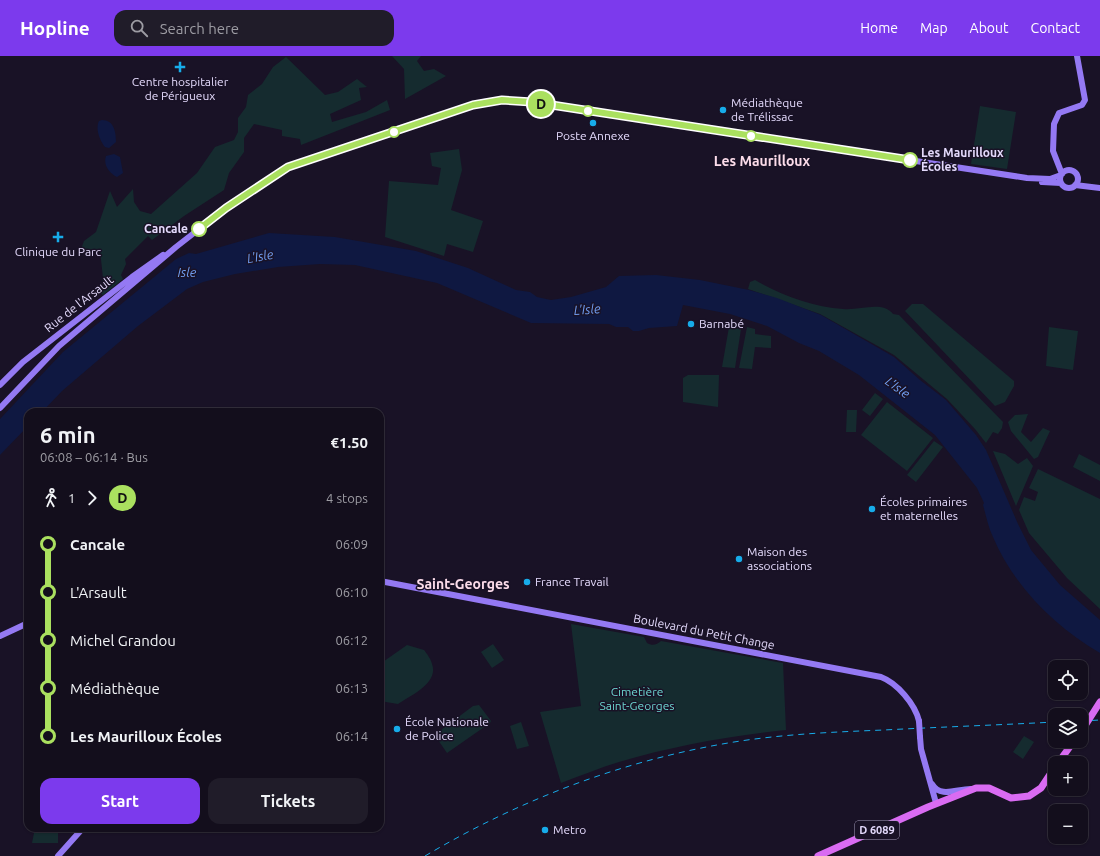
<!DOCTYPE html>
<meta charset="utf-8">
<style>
:root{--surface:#130e1c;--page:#201c29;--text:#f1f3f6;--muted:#9d9ca3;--line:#322e3b;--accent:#7c3aed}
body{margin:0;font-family:Ubuntu,sans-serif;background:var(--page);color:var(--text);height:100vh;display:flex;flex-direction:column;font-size:15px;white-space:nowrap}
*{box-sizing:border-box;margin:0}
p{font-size:13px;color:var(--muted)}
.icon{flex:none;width:22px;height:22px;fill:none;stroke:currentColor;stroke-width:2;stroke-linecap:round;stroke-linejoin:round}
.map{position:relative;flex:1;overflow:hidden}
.panel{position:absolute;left:24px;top:352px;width:360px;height:424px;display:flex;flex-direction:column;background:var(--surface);border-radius:12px;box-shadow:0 1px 3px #0004,0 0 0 1px var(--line)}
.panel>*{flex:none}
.badge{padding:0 8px;border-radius:13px;font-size:14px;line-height:26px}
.tools{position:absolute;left:1048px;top:604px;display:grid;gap:8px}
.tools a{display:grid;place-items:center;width:40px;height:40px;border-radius:8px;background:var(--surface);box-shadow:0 1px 3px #0004,0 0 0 1px var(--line);font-size:20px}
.map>.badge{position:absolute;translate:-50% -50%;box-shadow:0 0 0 2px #fff}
.legs{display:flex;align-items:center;gap:6px;height:44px;padding:0 16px;font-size:13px}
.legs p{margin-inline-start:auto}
.overview{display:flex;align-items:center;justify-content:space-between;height:68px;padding:0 16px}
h1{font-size:22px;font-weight:600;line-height:30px}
.button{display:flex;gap:8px;margin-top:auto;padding:8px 16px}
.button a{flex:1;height:46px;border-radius:12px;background:var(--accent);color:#fff;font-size:16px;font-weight:600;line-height:46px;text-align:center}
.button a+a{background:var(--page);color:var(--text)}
ul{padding:0 16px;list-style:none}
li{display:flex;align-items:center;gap:14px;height:48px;font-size:15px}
li i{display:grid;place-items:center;width:6px;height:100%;margin:0 5px;background:currentColor}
li i::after{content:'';width:10px;height:10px;margin:-5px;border:3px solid;border-radius:50%;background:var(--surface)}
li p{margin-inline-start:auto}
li:first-child i{background:linear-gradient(#0000 50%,currentColor 0)}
li:last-child i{background:linear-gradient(currentColor 50%,#0000 0)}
header{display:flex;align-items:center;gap:24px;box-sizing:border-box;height:56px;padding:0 20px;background:var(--accent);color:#fff}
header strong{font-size:19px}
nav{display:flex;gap:22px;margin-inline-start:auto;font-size:14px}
.search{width:280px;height:36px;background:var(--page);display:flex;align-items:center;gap:10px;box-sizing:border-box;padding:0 14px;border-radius:12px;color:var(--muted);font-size:15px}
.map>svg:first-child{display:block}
</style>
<header>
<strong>Hopline</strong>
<div class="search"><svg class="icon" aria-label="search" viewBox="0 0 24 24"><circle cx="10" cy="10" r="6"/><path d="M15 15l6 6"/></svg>Search here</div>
<nav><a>Home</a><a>Map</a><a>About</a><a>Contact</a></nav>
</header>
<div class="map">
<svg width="1100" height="800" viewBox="0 0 1100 800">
<rect width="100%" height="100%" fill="#191226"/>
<path fill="#152b2f" d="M 392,0 L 421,0 L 417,5 L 424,15 L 434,13 L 446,20 L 405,43 L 404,13 Z
M 286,1 L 325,39 L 338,36 L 357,23 L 367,31 L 359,32 L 361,44 L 330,58 L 332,66 L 366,56 L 387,44 L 390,54 L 301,89 L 300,83 L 282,80 L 282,74 L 254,68 L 244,82 L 244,96 L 229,117 L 224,134 L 184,160 L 152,184 L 148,180 L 125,203 L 126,208 L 121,219 L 123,223 L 103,239 L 100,237 L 103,222 L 100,194 L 81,193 L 84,185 L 96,176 L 110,135 L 117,151 L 133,133 L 134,146 L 140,155 L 151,158 L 197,117 L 215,91 L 234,84 L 238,76 L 238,62 L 246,51 L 248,39 L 262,28 L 273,11 Z
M 980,50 L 1016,56 L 1007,113 L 971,108 Z
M 459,93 L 462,114 L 451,154 L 483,165 L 473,196 L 447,188 L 444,200 L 385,181 L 389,125 L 438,129 L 441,112 L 432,110 L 430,97 Z
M 755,224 C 781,239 813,251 843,253 C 859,255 882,244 893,258 L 899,259 L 1003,366 L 1002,372 L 998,378 L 993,376 L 986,387 L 975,373 L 947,343 L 894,299 L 820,258 L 748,233 L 750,226 Z
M 912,248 L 923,248 L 1014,325 L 1014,330 L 1005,346 L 995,350 L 905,255 Z
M 729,271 L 741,273 L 735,312 L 722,311 Z
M 747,271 L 755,273 L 755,278 L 771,280 L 771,292 L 755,291 L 752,313 L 739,312 Z
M 1049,271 L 1078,275 L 1073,314 L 1046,310 Z
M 688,319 L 719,319 L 718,351 L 683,346 L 683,322 Z
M 875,337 L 883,343 L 870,360 L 862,354 Z
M 887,346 L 933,382 L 907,415 L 861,379 Z
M 847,354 L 857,354 L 856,376 L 846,376 Z
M 1028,358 L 1021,376 L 1031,386 L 1043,372 L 1050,375 L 1038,401 L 1034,403 L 1011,375 L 1008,366 L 1015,359 Z
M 934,385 L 943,391 L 916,426 L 907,419 Z
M 993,395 L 1005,398 L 1018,408 L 1027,402 L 1033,410 L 1016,450 Z
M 1079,398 L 1100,409 L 1100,425 L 1073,411 Z
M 1038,413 L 1100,443 L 1100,553 L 1067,522 L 1029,477 L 1019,454 L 1024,441 L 1035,445 L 1038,436 L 1029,432 Z
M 571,568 L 644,581 L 647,587 C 652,590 657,589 661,585 L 783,607 L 786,674 C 730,680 673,690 619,706 C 599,712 580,720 561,727 L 540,656 L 581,650 Z
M 493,588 L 504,604 L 492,612 L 481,596 Z
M 407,589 L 424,594 C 427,598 431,603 432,608 C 439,627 411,639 398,648 L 380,645 L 380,608 Z
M 479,649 L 491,665 L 490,667 L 447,697 L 436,681 L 437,677 L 473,650 Z
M 521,666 L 529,690 L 517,693 L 510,670 Z
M 1024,680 L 1034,686 L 1023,703 L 1013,696 Z
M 35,772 L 58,773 L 58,787 L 32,787 Z"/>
<path fill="#0f1841" d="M 102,64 C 114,64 116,76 116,86 L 109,92 L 105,91 C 100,85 95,73 99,65 Z
M 114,98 L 120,101 L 123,117 L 117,121 C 109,117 103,109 106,100 Z
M 269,177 L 335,181 L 416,195 L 468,212 L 516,234 L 530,236 L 537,241 L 551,244 L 571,241 L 606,231 L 619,220 L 656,219 L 700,224 L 749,234 L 777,242 L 821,259 L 894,301 L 920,324 L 946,344 L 976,379 L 986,394 L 1018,468 L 1031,494 L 1060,529 L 1100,564 L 1100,597 C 1055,571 1013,529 993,481 C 988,471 986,459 983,449 L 984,447 L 977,432 L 935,379 L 859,319 L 819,295 L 799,287 L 767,270 L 730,258 L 683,249 L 677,270 L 649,272 L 639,275 L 633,275 L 628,271 L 616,271 L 609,268 L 531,267 L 437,227 L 355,209 L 320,208 L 278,211 L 235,218 L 203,226 L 187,233 L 138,270 L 62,335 L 42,356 L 28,356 L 28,370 L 0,399 L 0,363 L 63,296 L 176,203 L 189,197 L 196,198 Z"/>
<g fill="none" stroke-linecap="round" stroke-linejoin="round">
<path stroke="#9479f3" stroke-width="6" d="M1060 123a9 9 0 1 1 18 0a9 9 0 1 1-18 0Z
M 1062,118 L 1053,95 L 1054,68 L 1059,57 L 1082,49 L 1085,44 L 1077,0
M 1042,126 L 1061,127
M 1075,129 L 1100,132
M 0,329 L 23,306 L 132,221 L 163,199
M 0,352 L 59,290 L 176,191 L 226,152 L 288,111 L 483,46 L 516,44 L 1027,122 L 1050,123 L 1061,119
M 380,525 L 881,621 C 897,627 915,648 919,665
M 0,580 L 28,567
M 920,681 L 921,693 L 936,747
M 932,728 C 941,743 958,732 972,733
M 58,800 L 83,772"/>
<path stroke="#d96bf2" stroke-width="7" d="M 1081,676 L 1100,646
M 1058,707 L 1074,685
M 818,800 L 928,751 L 976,732 L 989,732 L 1011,742 L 1029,740 L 1041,732 L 1055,711"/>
<path stroke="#17acea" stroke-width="1" stroke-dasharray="6 5" stroke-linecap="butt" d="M 1081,665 L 1100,664
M 425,800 C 521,743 624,704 734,686 C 784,678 834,676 884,674 C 941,671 998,669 1055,666"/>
<path stroke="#9479f3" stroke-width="6" d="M 919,665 L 920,681"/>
</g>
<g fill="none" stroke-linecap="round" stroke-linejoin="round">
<defs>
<path id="line-1" d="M 199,173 L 226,152 L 288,111 L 473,49 L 502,44 L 532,46 L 910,104"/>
</defs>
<use href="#line-1" stroke="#fff" stroke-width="9"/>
<use href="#line-1" stroke="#aae05f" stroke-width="6"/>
</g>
<g fill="#17acea" stroke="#191226" stroke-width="1.5">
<path d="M178 5h4v4h4v4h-4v4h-4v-4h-4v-4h4z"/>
<circle cx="723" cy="54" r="4"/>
<circle cx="593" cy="67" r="4"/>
<path d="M56 175h4v4h4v4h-4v4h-4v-4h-4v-4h4z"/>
<circle cx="691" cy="268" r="4"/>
<circle cx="872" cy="453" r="4"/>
<circle cx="739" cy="503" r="4"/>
<circle cx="527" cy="526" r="4"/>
<circle cx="397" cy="673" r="4"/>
<circle cx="545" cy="774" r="4"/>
</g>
<g fill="#fff" stroke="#aae05f" stroke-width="2">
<circle cx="588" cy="55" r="5"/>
<circle cx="394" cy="76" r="5"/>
<circle cx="751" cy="80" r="5"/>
<circle cx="910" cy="104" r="7"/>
<circle cx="199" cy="173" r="7"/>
</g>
<g text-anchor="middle" stroke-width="3" stroke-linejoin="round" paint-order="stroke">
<rect fill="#191226" stroke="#a79ebc" stroke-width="1" x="855" y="765" width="44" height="18" rx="3"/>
<g font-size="11" font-weight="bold" fill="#e4dafc">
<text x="877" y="778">D 6089</text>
</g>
<g font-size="12" fill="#e4dafc" stroke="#191226" text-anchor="start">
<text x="180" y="30" text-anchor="middle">Centre hospitalier<tspan x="180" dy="14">de Périgueux</tspan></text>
<text x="731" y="51">Médiathèque<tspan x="731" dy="14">de Trélissac</tspan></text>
<text x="593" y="84" text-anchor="middle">Poste Annexe</text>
<text x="58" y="200" text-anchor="middle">Clinique du Parc</text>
<text x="699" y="272">Barnabé</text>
<text x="880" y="450">Écoles primaires<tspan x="880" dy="14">et maternelles</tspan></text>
<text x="747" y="500">Maison des<tspan x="747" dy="14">associations</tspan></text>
<text x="535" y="530">France Travail</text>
<text x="405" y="670">École Nationale<tspan x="405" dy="14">de Police</tspan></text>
<text x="553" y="778">Metro</text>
</g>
<g font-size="12" font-weight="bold" fill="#e4dafc" stroke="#191226" text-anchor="start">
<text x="921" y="101">Les Maurilloux<tspan x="921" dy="14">Écoles</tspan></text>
<text x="188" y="177" text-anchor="end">Cancale</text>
</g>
<g font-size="12" fill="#e4dafc" stroke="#191226">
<text transform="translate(79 248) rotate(-38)" y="4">Rue de l'Arsault</text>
<text transform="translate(704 576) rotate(11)" y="4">Boulevard du Petit Change</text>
</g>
<g font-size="12" fill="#6cd6d0" stroke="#191226">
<text x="637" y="640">Cimetière<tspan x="637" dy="14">Saint-Georges</tspan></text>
</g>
<g font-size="13" font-style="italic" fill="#719ef2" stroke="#191226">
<text transform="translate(260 200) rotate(-10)" y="5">L'Isle</text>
<text x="187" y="221">Isle</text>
<text transform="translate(587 253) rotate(-4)" y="5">L'Isle</text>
<text transform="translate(898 331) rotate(36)" y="5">L'Isle</text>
</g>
<g font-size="14" font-weight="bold" fill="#fcdcea" stroke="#191226">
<text x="762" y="110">Les Maurilloux</text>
<text x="463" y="533">Saint-Georges</text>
</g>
</g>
</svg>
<div class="tools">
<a><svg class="icon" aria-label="locate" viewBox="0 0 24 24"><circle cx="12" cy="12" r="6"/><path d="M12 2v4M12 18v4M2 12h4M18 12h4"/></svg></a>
<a><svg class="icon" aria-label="layers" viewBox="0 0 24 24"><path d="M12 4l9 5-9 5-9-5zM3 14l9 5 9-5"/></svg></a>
<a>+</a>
<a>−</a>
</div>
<b class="badge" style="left:541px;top:48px;background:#aae05f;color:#111">D</b>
<section class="panel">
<div class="overview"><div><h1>6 min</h1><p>06:08 – 06:14 · Bus</p></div><b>€1.50</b></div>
<div class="legs"><svg class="icon" aria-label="walk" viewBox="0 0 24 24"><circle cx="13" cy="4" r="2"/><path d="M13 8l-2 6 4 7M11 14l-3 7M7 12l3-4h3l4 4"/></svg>1<svg class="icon" aria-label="forward" viewBox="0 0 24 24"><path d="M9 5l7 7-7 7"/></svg><b class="badge" style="background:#aae05f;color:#111">D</b><p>4 stops</p></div>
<ul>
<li><i style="color:#aae05f"></i><b>Cancale</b><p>06:09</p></li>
<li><i style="color:#aae05f"></i><span>L'Arsault</span><p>06:10</p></li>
<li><i style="color:#aae05f"></i><span>Michel Grandou</span><p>06:12</p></li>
<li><i style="color:#aae05f"></i><span>Médiathèque</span><p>06:13</p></li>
<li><i style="color:#aae05f"></i><b>Les Maurilloux Écoles</b><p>06:14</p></li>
</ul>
<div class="button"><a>Start</a><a>Tickets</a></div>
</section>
</div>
